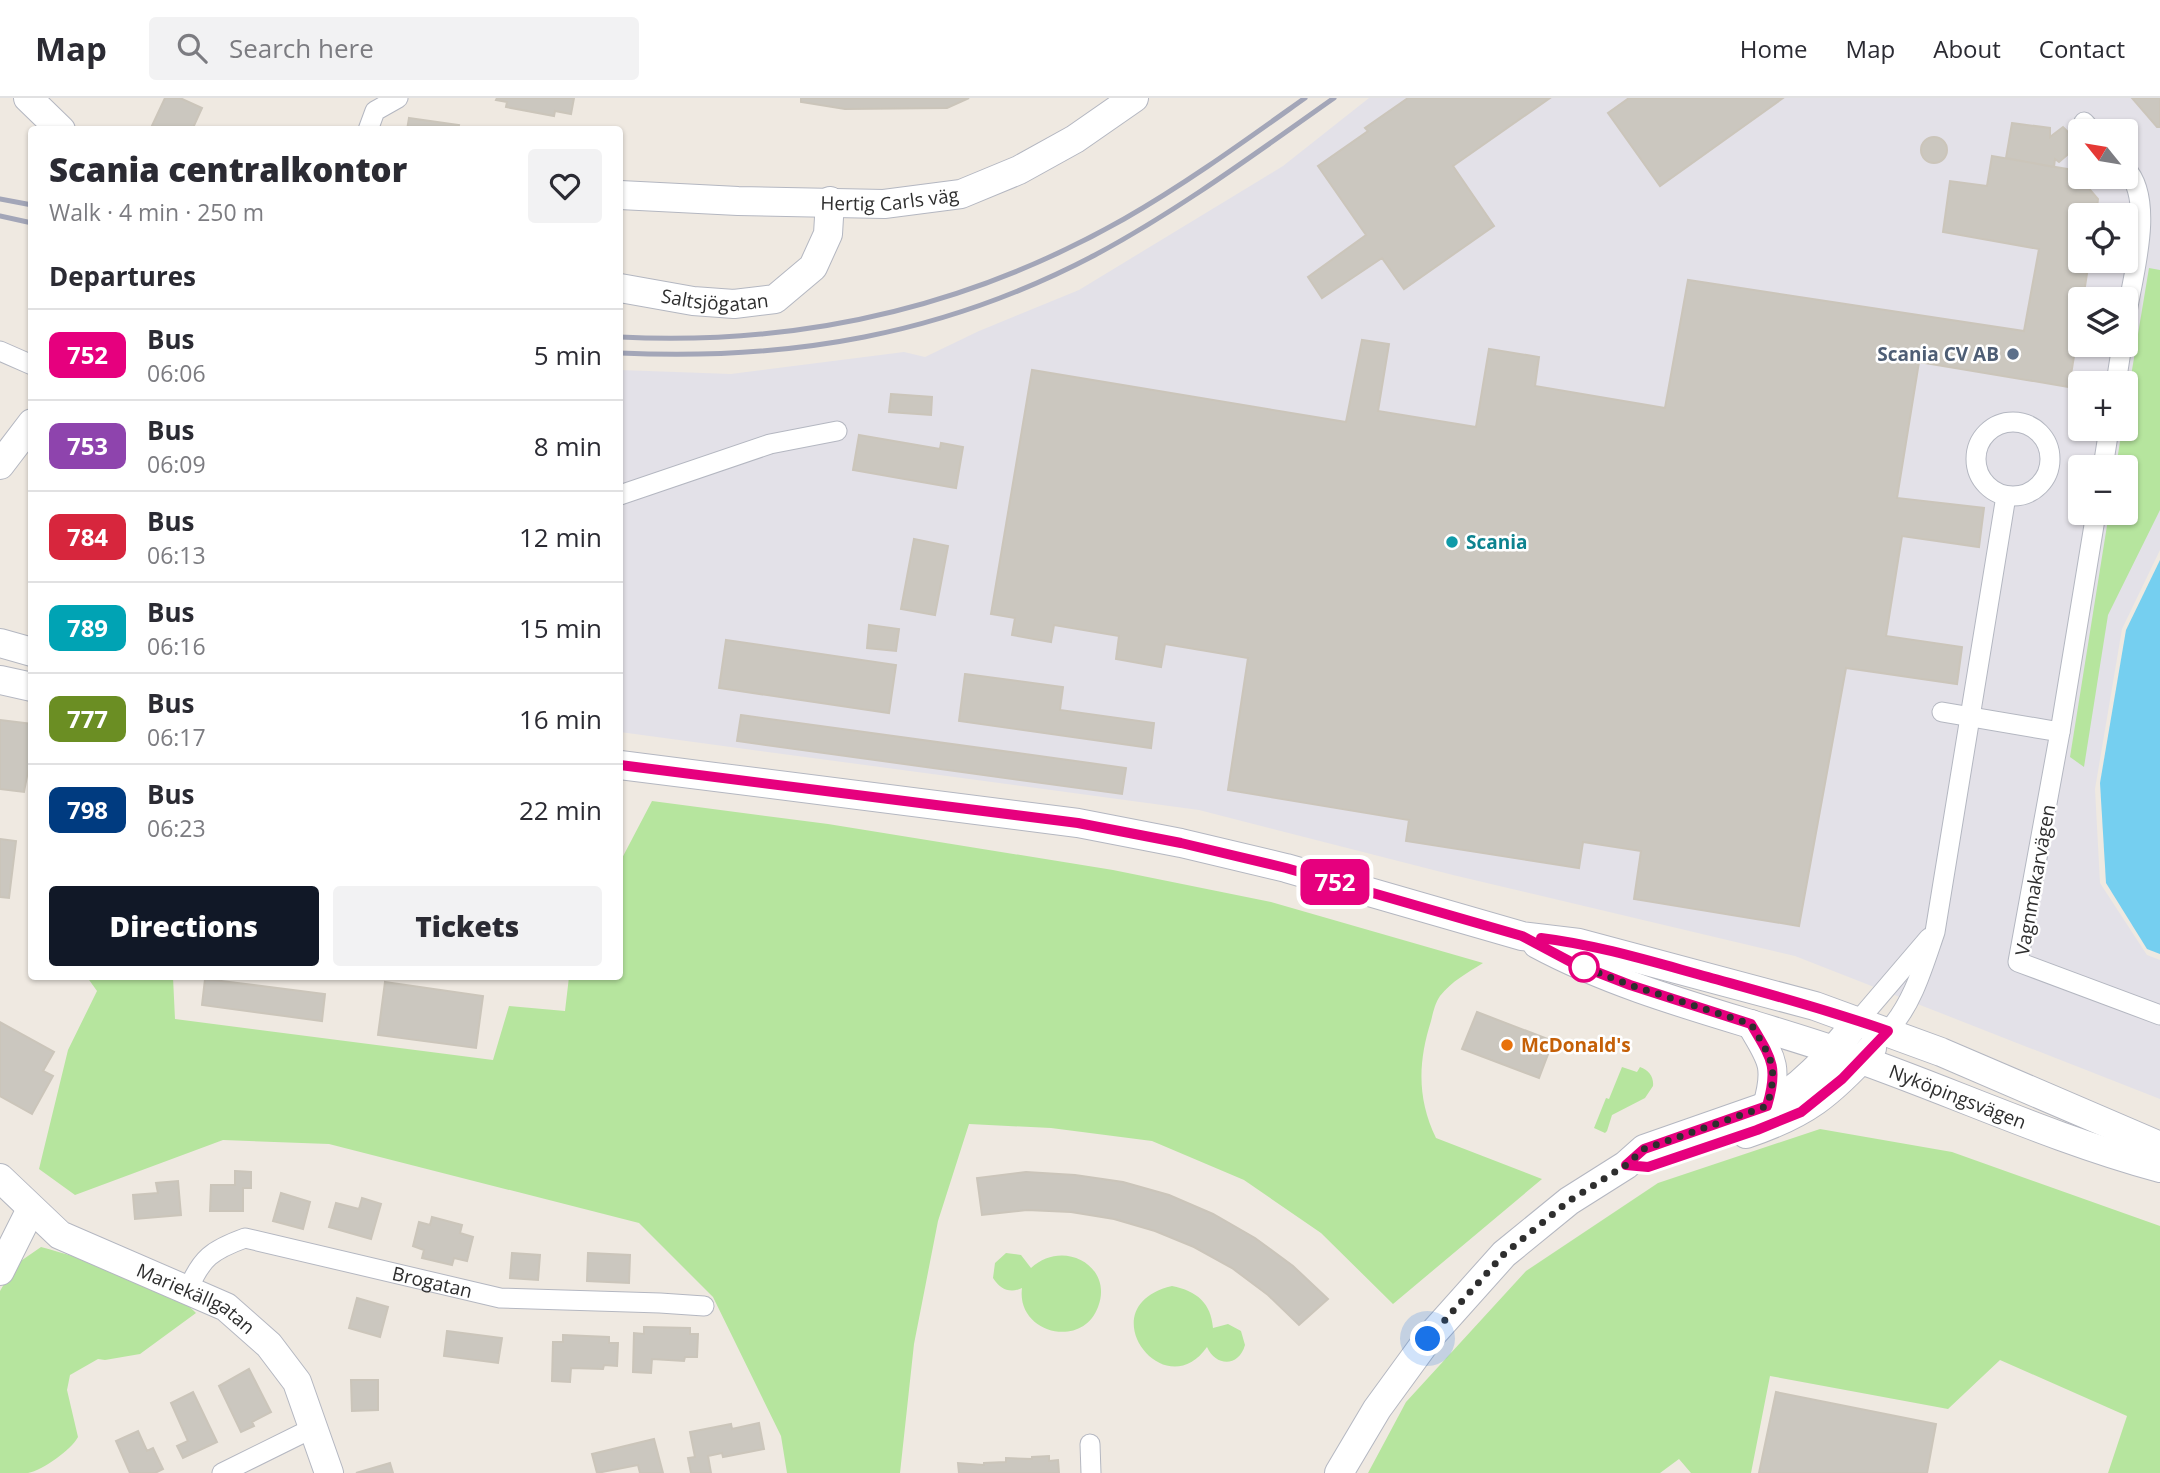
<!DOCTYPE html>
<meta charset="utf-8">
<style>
:root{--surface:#fff;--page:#f2f2f3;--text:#2b2b33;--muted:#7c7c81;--line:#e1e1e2;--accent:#111827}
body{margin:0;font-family:"Open Sans",sans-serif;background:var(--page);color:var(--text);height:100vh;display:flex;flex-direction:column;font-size:26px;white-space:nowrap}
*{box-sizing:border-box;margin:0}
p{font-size:23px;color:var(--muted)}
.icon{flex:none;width:38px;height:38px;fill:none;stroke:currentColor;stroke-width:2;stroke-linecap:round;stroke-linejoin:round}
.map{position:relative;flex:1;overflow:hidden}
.drawer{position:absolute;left:28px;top:28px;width:595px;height:854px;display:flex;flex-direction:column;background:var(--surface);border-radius:7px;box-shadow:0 2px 5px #0004}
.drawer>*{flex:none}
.badge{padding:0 14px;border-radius:10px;font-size:24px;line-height:46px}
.needle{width:46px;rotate:300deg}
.fabs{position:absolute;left:2068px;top:21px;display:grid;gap:14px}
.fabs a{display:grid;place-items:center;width:70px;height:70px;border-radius:7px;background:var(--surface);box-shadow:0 2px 5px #0004;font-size:35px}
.you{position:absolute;width:35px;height:35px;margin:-18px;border:5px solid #fff;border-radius:50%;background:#1a73e8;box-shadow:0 0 0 10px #1a73e833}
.map>.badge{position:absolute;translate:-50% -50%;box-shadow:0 0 0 4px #fff}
h2{padding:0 21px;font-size:26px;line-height:63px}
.round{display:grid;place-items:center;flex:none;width:74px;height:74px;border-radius:7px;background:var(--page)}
.headline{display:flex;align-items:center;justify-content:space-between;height:119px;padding:0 21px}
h1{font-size:33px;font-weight:800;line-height:52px}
.primary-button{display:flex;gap:14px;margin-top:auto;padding:14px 21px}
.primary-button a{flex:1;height:80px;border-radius:7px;background:var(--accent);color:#fff;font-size:28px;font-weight:800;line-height:80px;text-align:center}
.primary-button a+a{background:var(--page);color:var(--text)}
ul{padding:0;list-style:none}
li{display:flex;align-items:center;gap:21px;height:91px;padding:0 21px;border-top:2px solid var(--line)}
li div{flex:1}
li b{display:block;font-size:26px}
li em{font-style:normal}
li .badge{min-width:77px;font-weight:700;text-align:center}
header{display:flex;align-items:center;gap:42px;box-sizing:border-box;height:98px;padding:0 35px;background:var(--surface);border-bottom:2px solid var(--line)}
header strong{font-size:33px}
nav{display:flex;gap:38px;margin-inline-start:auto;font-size:24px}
.search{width:490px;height:63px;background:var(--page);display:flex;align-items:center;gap:18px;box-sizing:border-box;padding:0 24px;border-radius:7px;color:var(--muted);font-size:26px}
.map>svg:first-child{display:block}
</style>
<header>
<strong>Map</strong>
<div class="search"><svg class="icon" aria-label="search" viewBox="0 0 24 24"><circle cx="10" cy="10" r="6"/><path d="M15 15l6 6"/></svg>Search here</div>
<nav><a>Home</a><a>Map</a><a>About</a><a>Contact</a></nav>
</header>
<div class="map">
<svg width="2160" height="1375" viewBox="0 0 2160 1375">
<rect width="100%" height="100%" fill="#efe9e1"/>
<path fill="#e3e1e8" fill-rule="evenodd" d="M 1369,0 L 2160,0 L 2160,452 L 2122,531 L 2095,691 L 2100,785 L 2147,857 L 2160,862 L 2160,1001 L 1795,858 L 1453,777 L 1199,712 L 620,634 L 620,272 L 731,276 L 904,254 L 925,259 L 979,233 L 1079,192 L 1283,68 ZM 2081,33 L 2126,33 L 2126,79 L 2081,79 ZM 2081,117 L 2126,117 L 2126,163 L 2081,163 ZM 2081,201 L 2126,201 L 2126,247 L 2081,247 ZM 2081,285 L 2126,285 L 2126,331 L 2081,331 ZM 2081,369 L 2126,369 L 2126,415 L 2081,415 Z"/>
<path fill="#b6e59e" d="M 2149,170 L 2160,172 L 2160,412 L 2108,517 L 2084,669 L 2070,659 L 2109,415 L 2126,415 L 2126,369 L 2116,369 L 2122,331 L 2126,331 L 2126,308 Z
M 652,703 L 828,726 L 1113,772 L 1271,804 L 1483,865 C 1467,875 1452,883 1440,898 C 1435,905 1433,915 1431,923 C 1418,964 1417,1001 1436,1040 L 1542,1081 L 1393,1206 L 1321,1135 L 1244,1082 L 1152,1043 L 1051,1030 L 969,1026 L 938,1123 L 914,1246 L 900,1375 L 787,1375 L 781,1338 L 713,1199 L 639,1125 L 329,1046 L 223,1042 L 75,1097 L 39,1071 L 68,952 L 97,893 L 87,879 L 173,879 L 175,921 L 493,962 L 509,908 L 565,913 L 569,879 L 620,878 L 620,764 Z
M 1622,969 L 1637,974 L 1640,969 C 1649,972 1654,979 1653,988 L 1645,1000 L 1612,1017 L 1607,1033 L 1605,1035 L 1594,1030 L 1606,1000 L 1609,1001 Z
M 1820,1031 L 1952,1054 L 2160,1128 L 2160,1375 L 2108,1375 L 2127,1318 L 2000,1262 L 1948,1311 L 1770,1278 L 1751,1375 L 1691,1375 L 1679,1361 L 1660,1375 L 1368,1375 L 1406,1304 L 1526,1173 L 1658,1085 Z
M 41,1149 C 84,1161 166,1183 196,1215 L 140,1256 L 105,1262 L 98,1261 L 70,1277 L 67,1292 L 78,1339 C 71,1352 43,1372 28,1375 C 20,1375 9,1375 0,1375 L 0,1193 L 15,1167 Z
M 1006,1155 L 1021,1157 L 1031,1170 C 1063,1140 1114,1168 1098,1209 C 1082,1252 1016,1235 1022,1190 C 1010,1196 1000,1191 993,1180 L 995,1165 Z
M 1172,1188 C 1197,1193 1211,1205 1213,1230 L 1228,1226 L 1241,1233 L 1245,1247 C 1239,1269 1216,1269 1207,1249 C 1164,1311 1087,1208 1172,1188 Z"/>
<path fill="#75cff0" d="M 2160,462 L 2160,856 L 2147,851 L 2106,785 L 2100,685 L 2126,532 Z"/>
<path fill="#cbc7bf" stroke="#cbc5ba" stroke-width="2" d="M 165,0 L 180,0 L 202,10 L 192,32 L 150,32 Z
M 497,0 L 574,0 L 571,16 L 555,13 L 554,18 L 506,9 L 507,4 L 496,2 Z
M 801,0 L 969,0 L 947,10 L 845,11 L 801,4 Z
M 1408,0 L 1550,0 L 1453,68 L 1494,128 L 1404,191 L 1382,160 L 1322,200 L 1308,179 L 1366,137 L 1318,68 L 1368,33 L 1365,30 Z
M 1629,0 L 1783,0 L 1660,88 L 1608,15 Z
M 2132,0 L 2160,0 L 2160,29 L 2157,29 Z
M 409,20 L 459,27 L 458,32 L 407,32 Z
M 2012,25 L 2050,30 L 2050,39 L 2063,29 L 2080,46 L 2059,64 L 2055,61 L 2054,69 L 2006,60 Z
M1921 52a13 13 0 1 1 26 0a13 13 0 1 1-26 0Z
M 1992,58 L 2073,72 L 2098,101 L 2096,117 L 2081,117 L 2081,163 L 2089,163 L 2083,201 L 2081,201 L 2081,215 L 2069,289 L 1919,264 L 1897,400 L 1984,410 L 1979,449 L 1902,438 L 1886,538 L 1962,549 L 1957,586 L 1846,570 L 1799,828 L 1634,801 L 1641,753 L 1583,744 L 1579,770 L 1406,743 L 1409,722 L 1228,692 L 1248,560 L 1165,546 L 1161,569 L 1116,561 L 1119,538 L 1054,527 L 1051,544 L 1012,537 L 1015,520 L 991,516 L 1032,272 L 1346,324 L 1362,242 L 1389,246 L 1378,313 L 1476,329 L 1489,251 L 1539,259 L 1535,288 L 1665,310 L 1688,182 L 2024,233 L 2039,151 L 1943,134 L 1950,83 L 1987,88 Z
M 891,296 L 932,299 L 931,317 L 889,314 Z
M 859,337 L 940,351 L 941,345 L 963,349 L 956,390 L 853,372 Z
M 914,441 L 948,448 L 935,517 L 901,511 Z
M 869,527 L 899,531 L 896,553 L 867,550 Z
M 726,542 L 896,567 L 889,615 L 719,590 Z
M 965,576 L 1063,589 L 1060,612 L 1154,625 L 1151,650 L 959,623 Z
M 741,617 L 1126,670 L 1122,696 L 737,643 Z
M 0,622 L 32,626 L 32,673 L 28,673 L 24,694 L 0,691 Z
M 0,741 L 16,743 L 9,800 L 0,799 Z
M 205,881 L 325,896 L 322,923 L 202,907 Z
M 385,884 L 483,898 L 476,950 L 378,937 Z
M 1477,914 L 1553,943 L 1539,980 L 1462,951 Z
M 0,924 L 54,954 L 43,973 L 53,978 L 32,1016 L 0,998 Z
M 235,1073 L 251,1074 L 251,1090 L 243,1090 L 243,1113 L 210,1113 L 211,1087 L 235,1087 Z
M 1026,1074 L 1075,1077 L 1123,1084 L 1169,1097 L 1213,1116 L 1255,1140 L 1293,1168 L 1328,1201 L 1299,1227 L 1268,1197 L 1232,1170 L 1194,1149 L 1155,1133 L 1114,1121 L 1071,1114 L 1027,1112 L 982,1117 L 977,1080 Z
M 178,1083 L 181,1117 L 135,1121 L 133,1097 L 158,1095 L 156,1085 Z
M 281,1095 L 310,1104 L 303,1131 L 273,1123 Z
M 362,1100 L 381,1106 L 371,1141 L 329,1129 L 336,1105 L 359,1111 Z
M 432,1119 L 462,1127 L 460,1135 L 473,1139 L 467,1163 L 454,1160 L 452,1167 L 422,1160 L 424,1152 L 413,1148 L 419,1124 L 430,1127 Z
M 512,1155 L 540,1157 L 538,1182 L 510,1180 Z
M 588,1155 L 630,1157 L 629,1185 L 587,1183 Z
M 357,1200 L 388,1209 L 380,1239 L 349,1230 Z
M 644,1229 L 690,1230 L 690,1236 L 698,1236 L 697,1259 L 685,1259 L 684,1263 L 652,1261 L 651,1275 L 633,1274 L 634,1235 L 644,1236 Z
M 447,1233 L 502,1240 L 498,1265 L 444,1258 Z
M 563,1237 L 609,1239 L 609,1245 L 618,1245 L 617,1268 L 604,1267 L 603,1271 L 571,1270 L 570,1284 L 552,1283 L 553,1244 L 563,1244 Z
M 249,1271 L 271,1314 L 252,1324 L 254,1328 L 241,1334 L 219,1288 Z
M 351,1282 L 378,1282 L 378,1312 L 352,1313 Z
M 193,1294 L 217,1344 L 183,1360 L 177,1348 L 188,1343 L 171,1305 Z
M 1776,1294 L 1936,1326 L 1927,1375 L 1759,1375 Z
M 759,1325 L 764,1351 L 723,1359 L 722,1355 L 708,1358 L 711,1375 L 691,1375 L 688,1360 L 695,1359 L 690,1334 L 731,1326 L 732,1331 Z
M 138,1333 L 147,1353 L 153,1350 L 163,1371 L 155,1375 L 130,1375 L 116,1343 Z
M 654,1341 L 663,1375 L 640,1375 L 638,1367 L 597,1375 L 592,1356 Z
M 1049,1358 L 1049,1363 L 1058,1362 L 1059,1375 L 959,1375 L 958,1365 L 984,1367 L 984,1365 L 1006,1364 L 1006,1360 L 1032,1361 L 1032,1359 Z
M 390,1365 L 393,1375 L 356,1375 Z"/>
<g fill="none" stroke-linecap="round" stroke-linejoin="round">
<defs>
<g id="street">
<path d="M 2084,24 L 2092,33"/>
<path d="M 368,32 L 375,13 L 398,0"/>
<path d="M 2126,71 C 2156,103 2132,180 2126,220"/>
<path d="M 0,253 L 32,267"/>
<path d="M 2116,285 L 2122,247"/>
<circle cx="2013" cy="361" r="37"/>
<path d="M 2103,369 L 2109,331"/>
<path d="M 620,397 L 770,346 L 837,333"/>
<path d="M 1942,614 L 2060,634 L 2096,415"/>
<path d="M 2060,634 L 2018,864 L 2160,917"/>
<path d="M 1858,923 L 1929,840"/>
<path d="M 1888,933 C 1913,905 1923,869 1935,834 L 2006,398"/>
<path id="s1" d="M 188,1192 C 201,1160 212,1152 245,1140 L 500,1200 L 660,1205 L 704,1208"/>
<path d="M 1090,1346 L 1091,1375"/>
<path d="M 222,1375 L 315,1329"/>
</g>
<g id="secondary">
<path d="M 28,0 L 61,32"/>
<path id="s2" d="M 620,97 L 738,103 L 884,106 L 961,96 L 1019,72 L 1075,41 L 1134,0"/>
<path id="s3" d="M 620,190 L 693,203 L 734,206 L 775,201 L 813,169 L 828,136 L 830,103"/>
<path d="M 0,367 L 32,325"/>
<path d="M 0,545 L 32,554"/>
<path d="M 0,582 L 32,589"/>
<path d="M 620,667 L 1078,725 L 1181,745 L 1286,770 L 1522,838 L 1579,845 L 1815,908 L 1941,954 L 2160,1048"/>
<path id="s4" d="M 1537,846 C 1630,896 1736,919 1836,953 C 1945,990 2049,1040 2160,1070"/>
<path d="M 1751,926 C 1771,960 1779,967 1767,1008"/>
<path d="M 1746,1036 C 1806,1016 1830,996 1872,950"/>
<path id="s5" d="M 0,1080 L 60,1137 L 226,1209 L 269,1247 L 297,1284 L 329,1375"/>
<path d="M 0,1173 L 31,1111"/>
<path d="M 1339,1375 L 1377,1311 L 1428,1241 L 1504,1156 L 1569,1103 L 1626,1067 L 1644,1051 L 1767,1008 C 1805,988 1831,955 1858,923"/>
</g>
</defs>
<use href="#street" stroke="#b4b7c1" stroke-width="21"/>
<use href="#secondary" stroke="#b4b7c1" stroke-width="30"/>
<use href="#street" stroke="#fff" stroke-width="19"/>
<use href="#secondary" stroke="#fff" stroke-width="28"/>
<path stroke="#a3a6b8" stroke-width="5" d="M 0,101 L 32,107
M 0,118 L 32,125
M 620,239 C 799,248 967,210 1124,121 C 1187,85 1246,42 1305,0
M 620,255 C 790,263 943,237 1095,157 C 1179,112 1256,55 1334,0"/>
</g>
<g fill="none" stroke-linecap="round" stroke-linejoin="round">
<defs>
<path id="line" d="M 620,667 L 1078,725 L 1181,745 L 1286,770 L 1522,838 L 1571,864 L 1630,887 L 1751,926 C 1771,960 1779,968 1767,1008 L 1644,1051 L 1626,1067 L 1648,1069 L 1757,1032 L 1801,1014 L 1842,981 L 1888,933 C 1829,912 1769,896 1708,879 C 1653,864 1598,847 1541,840"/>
</defs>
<use href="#line" stroke="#fff" stroke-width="16"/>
<use href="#line" stroke="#e6007e" stroke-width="10"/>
<path stroke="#2e2e2e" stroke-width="7" stroke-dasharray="0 12.6" d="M 1428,1241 L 1504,1156 L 1569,1103 L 1626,1067 L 1644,1051 L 1767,1008 C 1779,968 1771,960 1751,926 L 1630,887 L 1584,869"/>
</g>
<circle fill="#5c6f8a" stroke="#fff" stroke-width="2.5" cx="2013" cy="256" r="7"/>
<circle fill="#0f9aa8" stroke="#fff" stroke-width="2.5" cx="1452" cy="444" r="7"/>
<circle fill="#fff" stroke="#e6007e" stroke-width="3.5" cx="1584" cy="869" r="14"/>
<circle fill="#e8710a" stroke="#fff" stroke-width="2.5" cx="1507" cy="947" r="7"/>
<g text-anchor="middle" stroke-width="5" stroke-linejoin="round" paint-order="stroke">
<g font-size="19" fill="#2e2e2e" stroke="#fff">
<text dy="7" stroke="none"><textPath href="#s2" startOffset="270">Hertig Carls väg</textPath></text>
<text dy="7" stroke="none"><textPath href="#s3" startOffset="96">Saltsjögatan</textPath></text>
<text transform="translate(2035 782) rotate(-80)" y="7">Vagnmakarvägen</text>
<text dy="7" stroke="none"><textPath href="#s4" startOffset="448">Nyköpingsvägen</textPath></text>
<text dy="7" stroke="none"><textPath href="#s1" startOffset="273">Brogatan</textPath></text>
<text dy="7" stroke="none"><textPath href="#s5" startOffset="233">Mariekällgatan</textPath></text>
</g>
<g font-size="19" font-weight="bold" fill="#4e5e75" stroke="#fff" text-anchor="end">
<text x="1999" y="263">Scania CV AB</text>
</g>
<g font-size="19" font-weight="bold" fill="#0d838f" stroke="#fff" text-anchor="start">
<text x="1466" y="451">Scania</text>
</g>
<g font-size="19" font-weight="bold" fill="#c56008" stroke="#fff" text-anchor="start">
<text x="1521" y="954">McDonald's</text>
</g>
</g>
</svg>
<div class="fabs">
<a><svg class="needle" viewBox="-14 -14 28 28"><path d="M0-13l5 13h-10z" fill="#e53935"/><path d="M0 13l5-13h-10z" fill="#7c7c81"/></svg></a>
<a><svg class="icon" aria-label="locate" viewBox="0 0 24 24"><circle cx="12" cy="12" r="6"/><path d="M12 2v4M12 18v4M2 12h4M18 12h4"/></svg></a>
<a><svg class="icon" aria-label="layers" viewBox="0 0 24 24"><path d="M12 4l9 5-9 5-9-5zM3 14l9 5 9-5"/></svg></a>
<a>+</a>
<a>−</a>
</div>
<div class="you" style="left:1428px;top:1241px"></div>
<b class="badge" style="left:1335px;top:784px;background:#e6007e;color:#fff">752</b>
<section class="drawer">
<div class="headline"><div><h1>Scania centralkontor</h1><p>Walk · 4 min · 250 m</p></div><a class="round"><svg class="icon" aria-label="heart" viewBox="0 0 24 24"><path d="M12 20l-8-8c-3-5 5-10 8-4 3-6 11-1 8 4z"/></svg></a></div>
<h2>Departures</h2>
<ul>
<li><span class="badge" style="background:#e6007e;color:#fff">752</span><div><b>Bus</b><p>06:06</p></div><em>5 min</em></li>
<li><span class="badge" style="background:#8e44ad;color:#fff">753</span><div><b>Bus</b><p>06:09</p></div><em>8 min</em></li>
<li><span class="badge" style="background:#d7263d;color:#fff">784</span><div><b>Bus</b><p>06:13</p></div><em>12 min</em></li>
<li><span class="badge" style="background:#00a3b4;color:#fff">789</span><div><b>Bus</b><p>06:16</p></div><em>15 min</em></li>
<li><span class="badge" style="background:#6b8e23;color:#fff">777</span><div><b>Bus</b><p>06:17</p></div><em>16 min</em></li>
<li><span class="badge" style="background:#003b80;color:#fff">798</span><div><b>Bus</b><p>06:23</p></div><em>22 min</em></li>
</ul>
<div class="primary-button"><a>Directions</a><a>Tickets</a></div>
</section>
</div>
